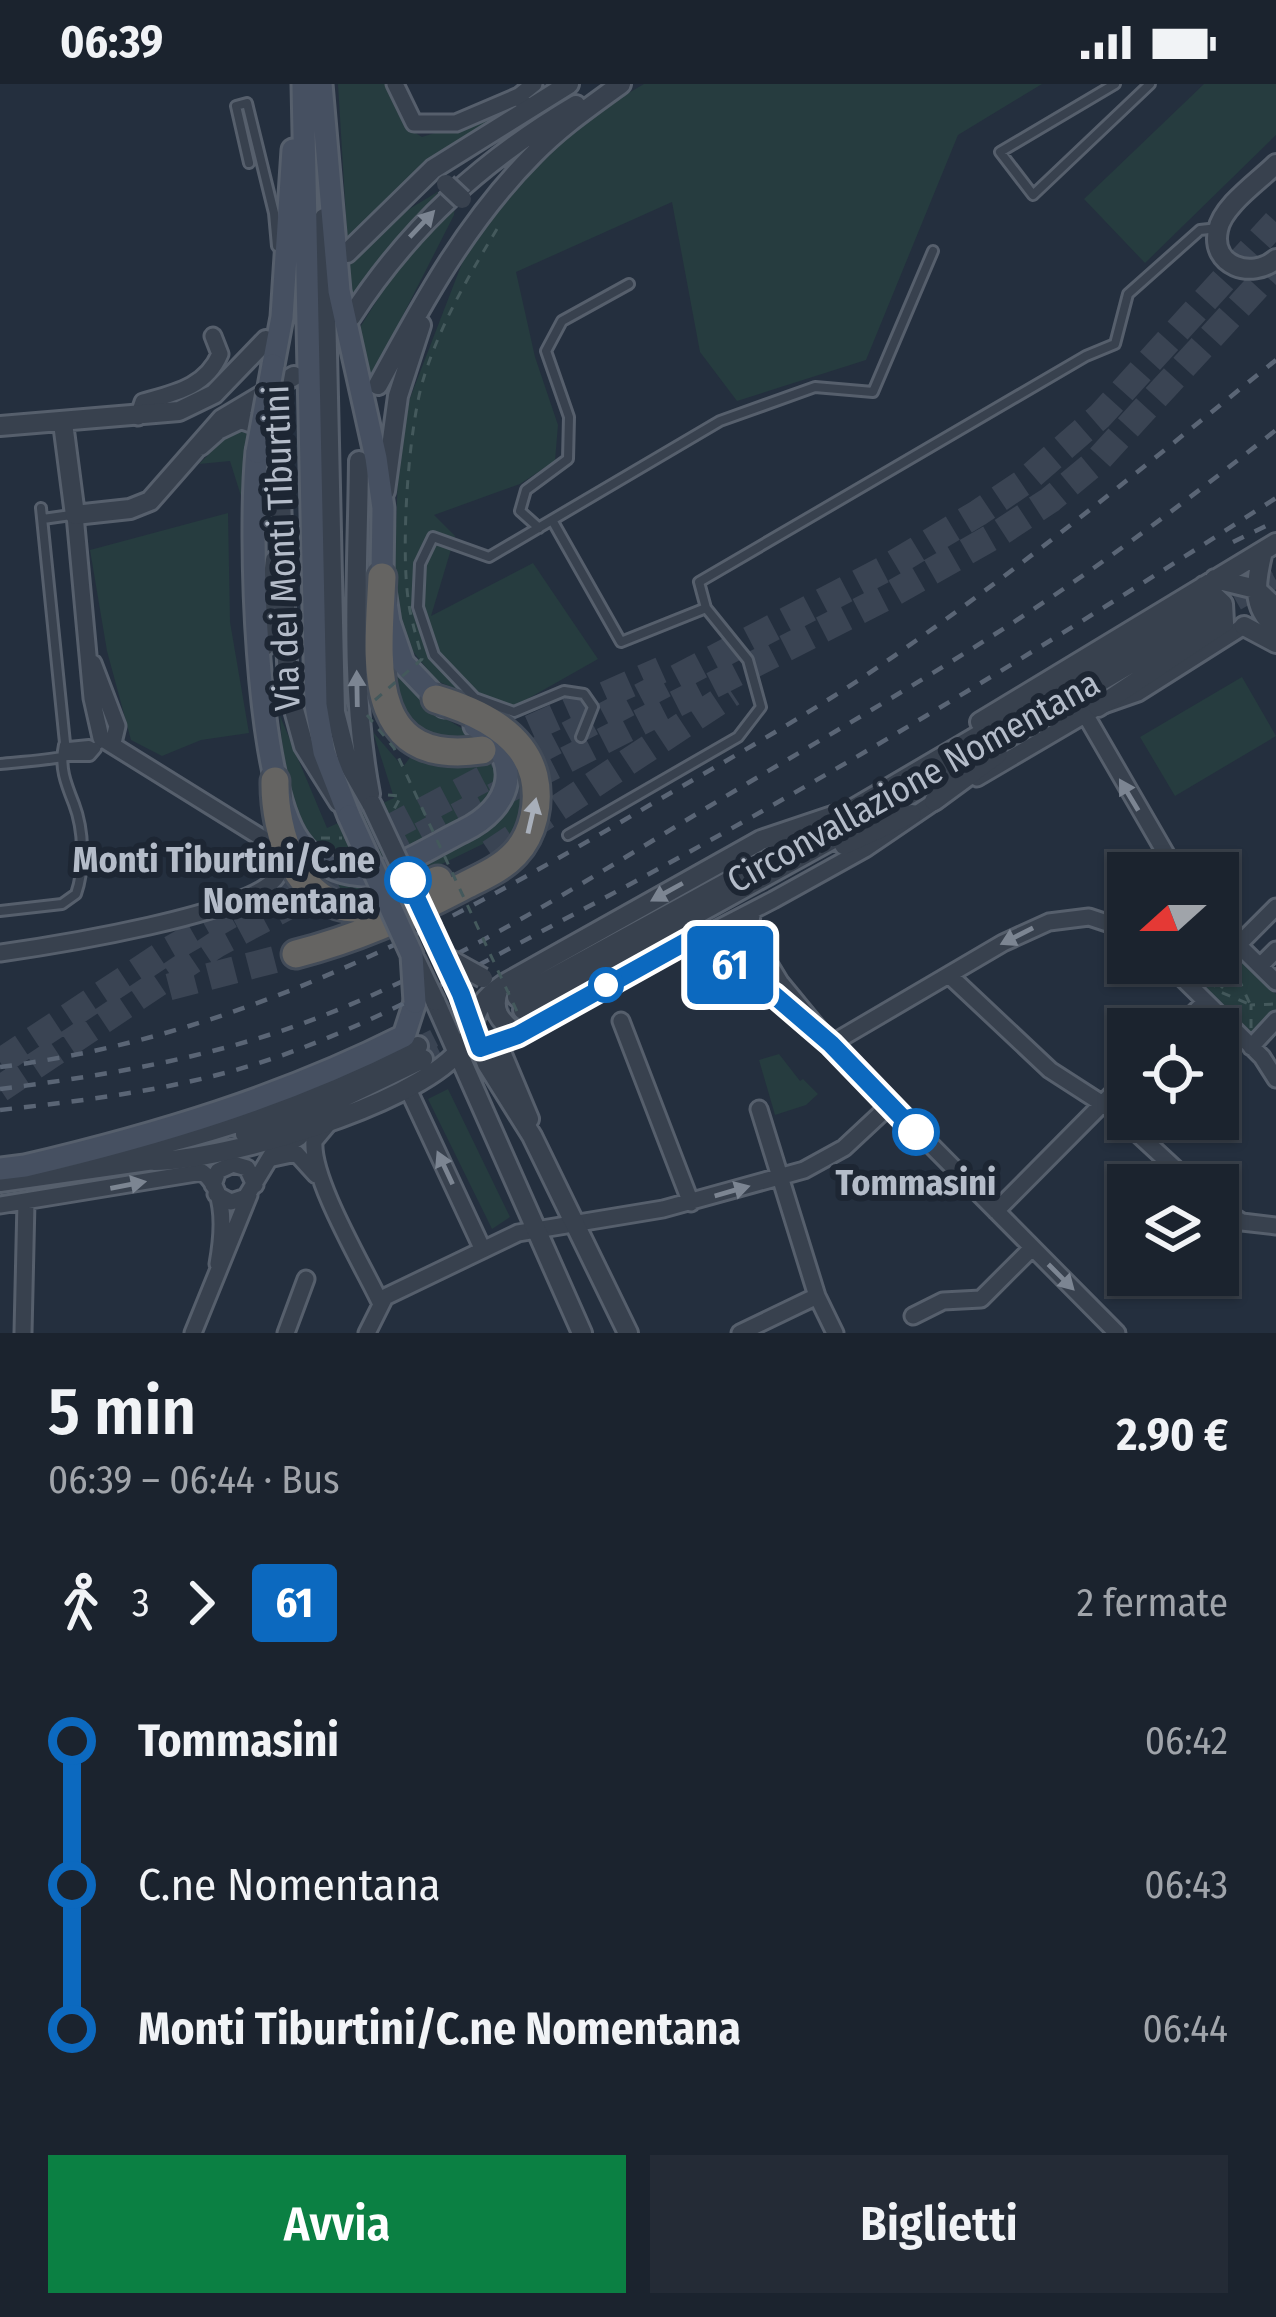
<!DOCTYPE html>
<html lang="it">
<meta charset="utf-8">
<style>
:root{--surface:#1b232e;--page:#242b36;--text:#f1f3f6;--muted:#a0a4aa;--line:#39404a;--accent:#0b8043}
body{margin:0;font-family:"Fira Sans Condensed",sans-serif;background:var(--page);color:var(--text);height:100vh;display:flex;flex-direction:column;font-size:45px;white-space:nowrap}
*{box-sizing:border-box;margin:0}
p{font-size:39px;color:var(--muted)}
.icon{flex:none;width:66px;height:66px;fill:none;stroke:currentColor;stroke-width:2;stroke-linecap:round;stroke-linejoin:round}
.map{position:relative;height:1249px;overflow:hidden}
.sheet{display:flex;flex-direction:column;background:var(--surface);flex:1}
.sheet>*{flex:none}
.badge{padding:0 24px;border-radius:9px;font-size:42px;line-height:78px}
.needle{width:78px;rotate:249deg}
.tools{position:absolute;left:1107px;top:768px;display:grid;gap:24px}
.tools a{display:grid;place-items:center;width:132px;height:132px;border-radius:0px;background:var(--surface);box-shadow:0 3px 9px #0004,0 0 0 3px var(--line);font-size:60px}
.map>.badge{position:absolute;translate:-50% -50%;box-shadow:0 0 0 6px #fff}
.legs{display:flex;align-items:center;gap:18px;height:132px;padding:0 48px;font-size:39px}
.legs p{margin-inline-start:auto}
.summary{display:flex;align-items:center;justify-content:space-between;height:204px;padding:0 48px}
h1{font-size:66px;font-weight:600;line-height:90px}
.cta{display:flex;gap:24px;margin-top:auto;padding:24px 48px}
.cta a{flex:1;height:138px;border-radius:0px;background:var(--accent);color:#fff;font-size:48px;font-weight:600;line-height:138px;text-align:center}
.cta a+a{background:var(--page);color:var(--text)}
ul{padding:0 48px;list-style:none}
li{display:flex;align-items:center;gap:42px;height:144px;font-size:45px}
li i{display:grid;place-items:center;width:18px;height:100%;margin:0 15px;background:currentColor}
li i::after{content:'';width:30px;height:30px;margin:-15px;border:9px solid;border-radius:50%;background:var(--surface)}
li p{margin-inline-start:auto}
li:first-child i{background:linear-gradient(#0000 50%,currentColor 0)}
li:last-child i{background:linear-gradient(currentColor 50%,#0000 0)}
.status{display:flex;justify-content:space-between;align-items:center;height:84px;padding:0 60px;background:var(--surface);direction:ltr}
.status svg{height:33px;fill:currentColor}
.map>svg:first-child{display:block}
</style>
<div class="status"><b>06:39</b><svg viewBox="0 0 49 12"><path d="M0 12V9h3v3zM5 12V6h3v6zM10 12V3h3v9zM15 12V0h3v12zM26 1h20v11H26zM47 4h2v5h-2z"/></svg></div>
<div class="map">
<svg width="1276" height="1249" viewBox="0 0 1276 1249">
<rect width="100%" height="100%" fill="#242f3e"/>
<path fill="#263c3f" d="M 338,0 L 385,0 L 406,43 L 422,53 L 500,28 L 401,130 L 439,107 L 351,216 Z
M 644,0 L 1042,0 L 958,51 L 866,276 L 737,317 L 700,268 L 672,118 L 516,188 L 535,273 L 558,341 L 555,377 L 520,400 L 434,431 L 455,452 L 431,532 L 533,479 L 598,575 L 508,626 L 437,597 L 405,558 L 394,492 L 400,340 L 469,161 L 519,94 L 584,35 Z
M 1204,0 L 1276,0 L 1276,51 L 1145,179 L 1084,115 Z
M 455,121 L 454,131 L 370,296 L 357,248 L 391,194 Z
M 243,345 L 254,348 L 271,364 L 272,424 L 267,444 L 266,376 L 249,356 L 241,412 L 230,377 L 199,380 L 231,348 Z
M 228,429 L 230,538 L 249,649 L 201,656 L 162,672 L 131,656 L 107,567 L 90,466 Z
M 387,572 C 399,591 411,609 429,623 C 471,656 511,653 491,720 C 452,741 409,774 364,781 C 298,789 282,679 280,632 L 327,744 L 394,714 L 373,648 L 403,683 L 414,668 L 434,656 L 399,628 Z
M 1242,593 L 1276,652 L 1175,712 L 1140,653 Z
M 513,675 L 524,686 L 522,745 L 497,774 L 487,758 L 368,816 L 332,810 L 304,777 L 385,794 L 489,744 L 505,727 L 513,710 Z
M 1218,853 L 1276,910 L 1276,928 L 1252,952 L 1178,879 L 1218,879 Z
M 779,970 L 800,997 L 803,995 L 818,1010 L 806,1021 L 775,1031 L 759,976 Z
M 448,1005 L 510,1133 L 492,1145 L 428,1015 Z"/>
<g fill="none" stroke-linecap="round" stroke-linejoin="round">
<path stroke="#3a4453" stroke-width="18" stroke-dasharray="18 9" stroke-linecap="butt" d="M 1206,518 L 1276,478
M 1213,531 L 1276,495
M 418,962 L 517,913
M 423,975 L 523,926"/>
<path stroke="#3a4453" stroke-width="27" stroke-dasharray="27 14" stroke-linecap="butt" d="M 493,661 L 661,586
M 490,769 L 732,609
M 169,903 L 296,870
M 0,978 L 169,866 L 319,781 L 883,486 L 978,429 L 1024,398 L 1100,332 L 1276,138
M 0,1005 L 217,860 L 491,714 L 890,511 L 1001,448 L 1050,416 L 1097,377 L 1276,182"/>
<defs>
<path id="service" d="M 1115,0 L 1000,68 L 1033,111 L 1150,0
M 249,79 L 236,22 L 247,19 L 274,129
M 274,129 L 277,162
M 41,424 L 65,659 L 69,668
M 43,435 L 71,431
M 552,436 L 621,558 L 706,524 L 699,498 L 1086,272 L 1115,260 L 1128,210 L 1200,146 L 1218,144
M 539,444 L 520,427 L 526,406 L 568,375 L 569,333 L 546,267 L 562,237 L 629,200
M 581,653 L 593,623 L 584,610 L 564,607 L 514,628 L 475,614 L 434,571 L 418,523 L 420,480 L 433,453 L 489,473 L 720,337 L 815,303 L 873,308 L 933,167
M 89,661 L 96,665 L 90,672 L 62,672 L 69,663 Z
M 0,680 C 26,677 85,675 102,658
M 568,751 L 738,653 L 761,623 L 748,576 L 706,524
M 0,827 L 62,820 L 76,810 C 85,784 84,746 74,720 C 66,700 59,683 64,661"/>
<path id="minor" d="M 395,0 L 414,39 L 456,39 L 519,12 L 527,24
M 519,12 L 534,0
M 138,333 L 143,318 C 175,309 206,303 220,270 L 213,252
M 93,579 L 117,642 L 113,659
M 1085,630 L 1177,789
M 977,694 L 1098,623 L 1138,609 L 1244,542
M 753,827 L 750,841 L 754,855 L 780,898 L 831,960 L 1117,1249
M 1218,841 L 1276,898
M 690,856 L 774,911 L 809,945
M 1238,861 L 1276,823
M 0,869 C 50,862 255,830 277,792 L 276,773 L 262,754 L 101,654 L 92,614 L 75,431
M 1167,879 L 1262,973 L 1276,995
M 728,880 L 738,859 L 754,855
M 1260,882 L 1276,866
M 949,891 L 1050,986 L 1112,1026 L 1193,1101
M 621,937 L 691,1119
M 1178,945 L 1205,918
M 831,960 L 1003,859 L 1049,838 L 1089,833 L 1128,846
M 489,963 L 773,816 L 865,765 L 940,714
M 1251,963 L 1276,936
M 407,1003 L 483,1166
M 759,1025 L 817,1212 L 835,1249
M 329,1039 L 314,1057 C 311,1095 362,1180 380,1218
M 273,1074 L 296,1069 L 316,1091
M 213,1101 L 218,1087 L 233,1080 L 247,1084 L 255,1101
M 216,1110 L 231,1118 L 246,1113 L 272,1070 L 300,1053
M 0,1121 L 202,1088 C 228,1106 223,1152 218,1180
M 1218,1123 L 1242,1138 L 1276,1142
M 996,1127 L 1128,994
M 913,1232 L 943,1217 L 981,1215 L 1032,1164
M 23,1249 L 26,1117
M 193,1249 L 249,1111
M 286,1249 L 306,1195
M 367,1249 L 385,1213 L 518,1149 L 663,1125 L 804,1086 L 844,1064 L 889,1022
M 740,1249 L 817,1212"/>
<path id="tertiary" d="M 1276,80 C 1259,97 1222,122 1218,146 C 1210,182 1252,196 1276,175
M 324,134 L 335,628 L 348,679 L 372,721
M 347,169 L 433,85 L 569,0
M 351,233 C 410,142 483,76 576,21
M 378,301 C 423,218 467,137 534,70 C 560,43 591,22 621,0
M 63,339 L 75,431 L 130,425 L 150,417 L 222,335 L 294,292
M 0,342 L 179,327 L 214,310 L 266,256
M 200,362 L 218,346 L 241,335 L 267,344 L 279,361 L 288,604 L 304,662 L 339,718
M 359,377 C 358,488 349,600 370,710
M 385,407 L 398,312 L 421,241
M 1263,467 C 1256,496 1250,523 1276,544
M 1215,495 L 1256,505 L 1276,524
M 1244,542 L 1276,559
M 265,562 L 275,476
M 1098,623 L 1224,539 L 1223,520 L 1204,502
M 980,638 L 1276,459
M 934,717 L 998,670
M 844,761 L 912,730
M 499,904 C 490,927 500,937 518,951
M 458,905 L 487,980 L 532,1052 L 628,1249
M 517,913 L 744,789 L 1206,518
M 435,917 L 582,1249
M 523,926 L 853,744 L 1213,531
M 498,961 L 529,1035
M 245,1050 L 332,1019 L 423,975
M 95,1073 C 209,1056 316,1014 418,962
M 154,1077 C 226,1076 411,1022 458,968 C 481,942 464,927 504,900 L 761,756 L 850,726
M 0,1098 L 161,1075"/>
<path id="secondary" d="M 303,0 L 316,621 L 324,668 L 349,732
M 321,0 L 339,207 L 376,374 L 383,424 L 382,493 L 389,538 L 403,579 L 444,622
M 273,281 L 282,233 L 293,66
M 257,368 C 249,446 255,697 299,757 C 313,777 337,790 362,791 C 388,791 438,759 463,747 C 512,724 526,675 475,642
M 0,1085 L 25,1082 C 157,1051 283,1013 404,952 L 415,918"/>
<path id="trunk" d="M 382,493 C 378,573 362,684 482,666
M 275,697 C 274,747 297,826 359,824 C 385,824 415,806 438,796
M 296,870 C 355,855 406,832 460,804 C 479,794 500,786 515,770 C 534,750 540,718 534,692 C 523,648 476,627 436,615"/>
</defs>
<use href="#service" stroke="#565f6c" stroke-width="14"/>
<use href="#minor" stroke="#565f6c" stroke-width="21"/>
<use href="#tertiary" stroke="#565f6c" stroke-width="24"/>
<use href="#secondary" stroke="#565f6c" stroke-width="27"/>
<use href="#trunk" stroke="#434c59" stroke-width="33"/>
<path stroke="#44595c" stroke-width="3" stroke-dasharray="9 9" stroke-linecap="butt" d="M 388,711 L 401,712 L 392,729
M 321,754 L 342,754
M 1203,879 L 1218,907 L 1251,921
M 1208,879 L 1235,887 L 1250,920
M 1221,904 L 1234,888
M 1251,944 L 1251,921 L 1276,920"/>
<use href="#service" stroke="#38414e" stroke-width="8"/>
<use href="#minor" stroke="#38414e" stroke-width="15"/>
<use href="#tertiary" stroke="#38414e" stroke-width="18"/>
<use href="#secondary" stroke="#465061" stroke-width="21"/>
<use href="#trunk" stroke="#656462" stroke-width="27"/>
<path stroke="#5a6575" stroke-width="4.5" stroke-dasharray="12 12" stroke-linecap="butt" d="M 1233,458 L 1276,437
M 0,983 C 234,953 425,853 626,735 C 719,680 816,628 904,565 C 1033,475 1153,375 1276,276
M 0,1005 C 102,992 204,975 301,940 C 460,882 603,785 748,699 C 839,645 931,592 1020,534 C 1109,476 1193,412 1276,346
M 0,1026 C 88,1016 174,1006 259,979 C 372,943 475,882 580,827 C 818,701 1050,560 1276,414"/>
<defs>
<path id="tertiary-bridge" d="M 446,100 L 462,115
M 372,721 L 458,905
M 445,873 L 483,894
M 415,875 L 435,917"/>
<path id="secondary-bridge" d="M 257,368 L 273,281
M 349,732 L 412,871 L 415,918"/>
</defs>
<use href="#tertiary-bridge" stroke="#565f6c" stroke-width="24" stroke-linecap="butt"/>
<use href="#secondary-bridge" stroke="#565f6c" stroke-width="27" stroke-linecap="butt"/>
<path stroke="#44595c" stroke-width="3" stroke-dasharray="9 9" stroke-linecap="butt" d="M 375,616 L 422,575 C 418,557 412,540 409,521 C 400,469 408,343 424,293 C 440,241 469,191 497,145
M 367,631 L 394,664 L 521,936 L 540,926"/>
<use href="#tertiary-bridge" stroke="#38414e" stroke-width="18"/>
<use href="#secondary-bridge" stroke="#465061" stroke-width="21"/>
</g>
<defs><path id="oneway-solid" d="M-6-.8H1V-3.2L6.5 0L1 3.2V.8H-6Z" transform="scale(3)"/></defs>
<g fill="#7c8592">
<use href="#oneway-solid" transform="translate(422 140) rotate(-47)"/>
<use href="#oneway-solid" transform="translate(357 605) rotate(-91)"/>
<use href="#oneway-solid" transform="translate(1129 711) rotate(-121)"/>
<use href="#oneway-solid" transform="translate(667 808) rotate(151)"/>
<use href="#oneway-solid" transform="translate(1017 852) rotate(153)"/>
<use href="#oneway-solid" transform="translate(445 1084) rotate(-115)"/>
<use href="#oneway-solid" transform="translate(128 1101) rotate(-11)"/>
<use href="#oneway-solid" transform="translate(732 1107) rotate(-16)"/>
<use href="#oneway-solid" transform="translate(1061 1193) rotate(45)"/>
</g>
<use fill="#a8afba" href="#oneway-solid" transform="translate(532 732) rotate(-77)"/>
<g fill="none" stroke-linecap="round" stroke-linejoin="round">
<defs>
<path id="line-1" d="M 408,796 L 461,910 L 480,964 L 518,951 L 689,856 L 774,911 L 831,960 L 916,1048"/>
</defs>
<use href="#line-1" stroke="#fff" stroke-width="27"/>
<use href="#line-1" stroke="#0c69bf" stroke-width="18"/>
</g>
<g fill="#fff" stroke="#0c69bf" stroke-width="6">
<circle cx="408" cy="796" r="21"/>
<circle cx="606" cy="901" r="15"/>
<circle cx="916" cy="1048" r="21"/>
</g>
<g text-anchor="middle" stroke-width="12" stroke-linejoin="round" paint-order="stroke">
<g font-size="36" fill="#b4bcc9" stroke="#1d2633">
<text transform="translate(281 464) rotate(-92)" y="13">Via dei Monti Tiburtini</text>
<text transform="translate(913 697) rotate(-29)" y="13">Circonvallazione Nomentana</text>
</g>
<g font-size="36" font-weight="bold" fill="#b4bcc9" stroke="#1d2633" text-anchor="end">
<text x="375" y="788">Monti Tiburtini/C.ne<tspan x="375" dy="41">Nomentana</tspan></text>
<text x="916" y="1111" text-anchor="middle">Tommasini</text>
</g>
</g>
</svg>
<div class="tools">
<a><svg class="needle" viewBox="-14 -14 28 28"><path d="M0-13l5 13h-10z" fill="#e53935"/><path d="M0 13l5-13h-10z" fill="#a0a4aa"/></svg></a>
<a><svg class="icon" aria-label="locate" viewBox="0 0 24 24"><circle cx="12" cy="12" r="6"/><path d="M12 2v4M12 18v4M2 12h4M18 12h4"/></svg></a>
<a><svg class="icon" aria-label="layers" viewBox="0 0 24 24"><path d="M12 4l9 5-9 5-9-5zM3 14l9 5 9-5"/></svg></a>
</div>
<b class="badge" style="left:730px;top:881px;background:#0c69bf;color:#fff">61</b>
</div>
<section class="sheet">
<div class="summary"><div><h1>5 min</h1><p>06:39 – 06:44 · Bus</p></div><b>2.90 €</b></div>
<div class="legs"><svg class="icon" aria-label="walk" viewBox="0 0 24 24"><circle cx="13" cy="4" r="2"/><path d="M13 8l-2 6 4 7M11 14l-3 7M7 12l3-4h3l4 4"/></svg>3<svg class="icon" aria-label="forward" viewBox="0 0 24 24"><path d="M9 5l7 7-7 7"/></svg><b class="badge" style="background:#0c69bf;color:#fff">61</b><p>2 fermate</p></div>
<ul>
<li><i style="color:#0c69bf"></i><b>Tommasini</b><p>06:42</p></li>
<li><i style="color:#0c69bf"></i><span>C.ne Nomentana</span><p>06:43</p></li>
<li><i style="color:#0c69bf"></i><b>Monti Tiburtini/C.ne Nomentana</b><p>06:44</p></li>
</ul>
<div class="cta"><a>Avvia</a><a>Biglietti</a></div>
</section>
